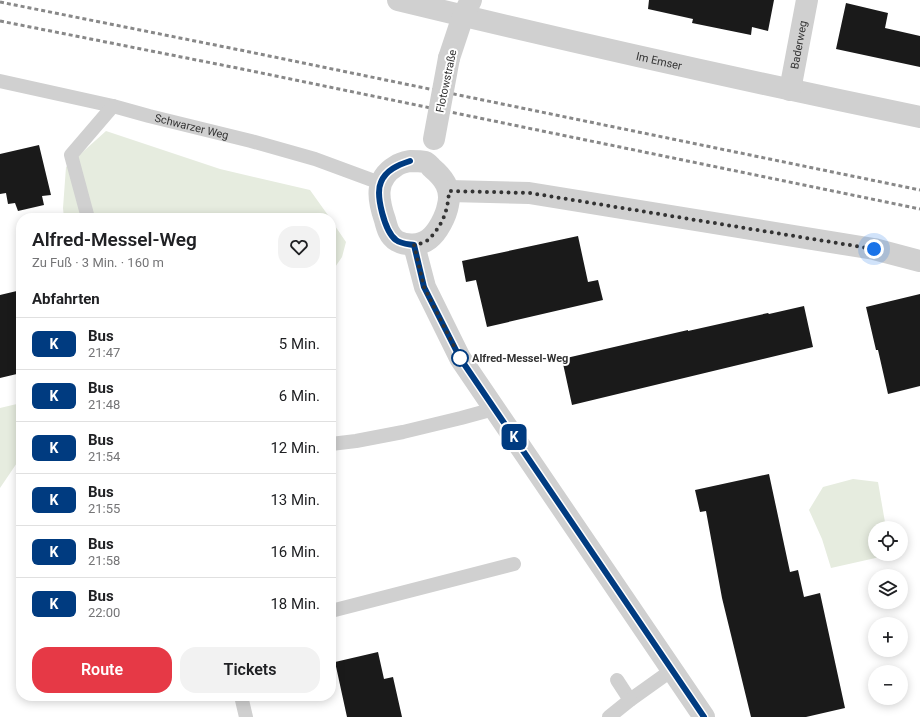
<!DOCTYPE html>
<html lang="de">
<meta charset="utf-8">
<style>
:root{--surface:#fff;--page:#f2f2f2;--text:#202124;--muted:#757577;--line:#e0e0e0;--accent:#e63946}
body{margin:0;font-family:Roboto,sans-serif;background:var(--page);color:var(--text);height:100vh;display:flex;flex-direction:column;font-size:15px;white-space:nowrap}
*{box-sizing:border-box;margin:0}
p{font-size:13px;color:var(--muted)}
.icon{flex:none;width:22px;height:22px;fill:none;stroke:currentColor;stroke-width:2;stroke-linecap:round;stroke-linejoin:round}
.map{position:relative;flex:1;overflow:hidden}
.details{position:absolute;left:16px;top:213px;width:320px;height:488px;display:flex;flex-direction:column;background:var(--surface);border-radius:16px;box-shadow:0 2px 10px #0003}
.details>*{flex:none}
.badge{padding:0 8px;border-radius:6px;font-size:14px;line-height:26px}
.buttons{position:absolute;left:868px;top:521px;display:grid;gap:8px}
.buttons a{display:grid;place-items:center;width:40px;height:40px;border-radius:50%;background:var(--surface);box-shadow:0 2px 10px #0003;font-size:20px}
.you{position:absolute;width:20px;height:20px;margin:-10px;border:3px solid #fff;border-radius:50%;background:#1a73e8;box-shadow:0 0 0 6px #1a73e833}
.map>.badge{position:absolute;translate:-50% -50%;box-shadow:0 0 0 2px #fff}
h2{padding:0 16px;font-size:15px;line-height:36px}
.round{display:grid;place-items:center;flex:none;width:42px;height:42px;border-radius:16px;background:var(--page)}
.summary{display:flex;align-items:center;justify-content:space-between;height:68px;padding:0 16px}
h1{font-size:19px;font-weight:600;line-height:30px}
.action{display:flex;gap:8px;margin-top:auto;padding:8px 16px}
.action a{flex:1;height:46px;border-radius:16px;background:var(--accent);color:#fff;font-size:16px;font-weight:600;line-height:46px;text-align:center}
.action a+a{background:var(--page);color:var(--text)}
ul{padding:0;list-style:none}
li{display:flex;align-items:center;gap:12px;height:52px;padding:0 16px;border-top:1px solid var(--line)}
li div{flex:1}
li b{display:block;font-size:15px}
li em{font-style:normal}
li .badge{min-width:44px;font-weight:700;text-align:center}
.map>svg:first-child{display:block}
</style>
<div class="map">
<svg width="920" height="717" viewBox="0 0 920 717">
<rect width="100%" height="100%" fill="#fff"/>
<path fill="#e6ecdf" d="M 106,131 L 220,169 L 310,190 L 330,218 L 64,218 L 63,208 L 66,167 Z
M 331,220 L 346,242 L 342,257 L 331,273 Z
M 21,403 L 21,457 L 0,488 L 0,408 Z
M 853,479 L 878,482 L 886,528 L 875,528 L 875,554 L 882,554 L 880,557 L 831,568 L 822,539 L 809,510 L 823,487 Z"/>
<path fill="#1a1a1a" d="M 649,0 L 774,0 L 768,31 L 752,27 L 751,35 L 692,23 L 693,19 L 648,9 Z
M 846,3 L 888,13 L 885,28 L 920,36 L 920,67 L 836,49 Z
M 39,145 L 51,195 L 42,196 L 44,205 L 18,211 L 15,203 L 8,204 L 6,193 L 0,194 L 0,154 Z
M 578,236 L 588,282 L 598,280 L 603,300 L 487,327 L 476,280 L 466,282 L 462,261 Z
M 21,290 L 21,373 L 0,378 L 0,295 Z
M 920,294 L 920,386 L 888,394 L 878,350 L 876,350 L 866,307 Z
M 804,306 L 813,347 L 572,405 L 562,359 L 688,330 L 688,331 L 768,313 L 769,314 Z
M 769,474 L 790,572 L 798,570 L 804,597 L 820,593 L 845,708 L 806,717 L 751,717 L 722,598 L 706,511 L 700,512 L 695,490 Z
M 378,652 L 384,679 L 393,677 L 402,717 L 347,717 L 335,662 Z"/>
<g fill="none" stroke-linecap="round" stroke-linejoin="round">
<g stroke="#d0d0d0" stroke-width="14">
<path id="s1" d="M 0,81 L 113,106 L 149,116 L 251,141 L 315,159 L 380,183"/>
<path d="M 88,218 L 71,155 L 113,106"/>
<path d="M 331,444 L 356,441 L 403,432 L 461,418 L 494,409"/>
<path d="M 331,611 L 514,564"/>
<path d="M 617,680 L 630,700 L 672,670"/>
<path d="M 241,696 L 246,717"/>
<path d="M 609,717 L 630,700"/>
</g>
<g stroke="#d0d0d0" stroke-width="22">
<path id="s2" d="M 398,0 C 571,42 746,81 920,117"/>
<path d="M 449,58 L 463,16 L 471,0"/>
<path id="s3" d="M 790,90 L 807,0"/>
<path d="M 410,161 C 415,161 421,161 425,162 C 428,163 430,166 432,168 C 444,178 452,189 448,205 C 446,216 438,232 429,239 C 420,246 406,246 397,241 C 389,236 387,228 385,220 C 378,200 374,179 396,166 C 400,163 405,162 410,161 Z"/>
<path d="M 449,191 L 529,193 L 874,249 L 920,261"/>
<path d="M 414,245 L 425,287 L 460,358 L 704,717"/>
</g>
<path stroke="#888" stroke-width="3" stroke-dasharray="4 3" stroke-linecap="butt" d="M 0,2 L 245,51 L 920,190
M 0,21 L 242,69 L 920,209"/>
<path stroke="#d0d0d0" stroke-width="22" d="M 434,139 L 449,58"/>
</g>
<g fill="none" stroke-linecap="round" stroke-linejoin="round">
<defs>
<path id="line" d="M 410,161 C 398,165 386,170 381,182 C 375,195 385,232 396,240 C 401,244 408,244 414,245 L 424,287 L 460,358 L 704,717"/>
</defs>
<use href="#line" stroke="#fff" stroke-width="9"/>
<use href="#line" stroke="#003b80" stroke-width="6"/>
<path stroke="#333" stroke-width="4" stroke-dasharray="0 7.2" d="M 460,358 L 424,287 L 414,245 C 419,244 425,243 429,239 C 431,238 433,234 435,232 C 445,219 448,207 449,191 L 530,193 L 874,249"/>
</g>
<circle fill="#fff" stroke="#003b80" stroke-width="2" cx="460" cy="358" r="8"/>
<g text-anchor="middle" stroke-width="4" stroke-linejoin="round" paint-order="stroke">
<g font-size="11" fill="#333" stroke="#fff">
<text dy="4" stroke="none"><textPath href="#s3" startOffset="46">Baderweg</textPath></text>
<text dy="4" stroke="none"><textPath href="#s2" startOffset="268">Im Emser</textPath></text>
<text transform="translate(446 81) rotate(-78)" y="4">Flotowstraße</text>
<text dy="4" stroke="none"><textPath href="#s1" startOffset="197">Schwarzer Weg</textPath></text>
</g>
<g font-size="11" font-weight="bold" fill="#333" stroke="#fff" text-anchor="start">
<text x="472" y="362">Alfred-Messel-Weg</text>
</g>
</g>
</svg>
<div class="buttons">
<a><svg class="icon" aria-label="locate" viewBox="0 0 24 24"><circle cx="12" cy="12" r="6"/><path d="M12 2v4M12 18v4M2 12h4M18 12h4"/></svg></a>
<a><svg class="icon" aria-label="layers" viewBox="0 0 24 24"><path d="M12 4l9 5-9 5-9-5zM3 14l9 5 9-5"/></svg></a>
<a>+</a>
<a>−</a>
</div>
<div class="you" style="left:874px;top:249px"></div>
<b class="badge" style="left:514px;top:437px;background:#003b80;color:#fff">K</b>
<section class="details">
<div class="summary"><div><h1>Alfred-Messel-Weg</h1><p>Zu Fuß · 3 Min. · 160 m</p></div><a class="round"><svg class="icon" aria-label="heart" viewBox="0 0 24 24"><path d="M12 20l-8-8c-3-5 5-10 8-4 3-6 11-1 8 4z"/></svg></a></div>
<h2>Abfahrten</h2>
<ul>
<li><span class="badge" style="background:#003b80;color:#fff">K</span><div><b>Bus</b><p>21:47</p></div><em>5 Min.</em></li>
<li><span class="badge" style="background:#003b80;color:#fff">K</span><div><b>Bus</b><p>21:48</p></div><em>6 Min.</em></li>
<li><span class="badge" style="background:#003b80;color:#fff">K</span><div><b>Bus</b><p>21:54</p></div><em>12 Min.</em></li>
<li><span class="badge" style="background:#003b80;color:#fff">K</span><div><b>Bus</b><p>21:55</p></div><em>13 Min.</em></li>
<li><span class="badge" style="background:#003b80;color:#fff">K</span><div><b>Bus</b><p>21:58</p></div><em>16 Min.</em></li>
<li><span class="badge" style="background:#003b80;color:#fff">K</span><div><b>Bus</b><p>22:00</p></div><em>18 Min.</em></li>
</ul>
<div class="action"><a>Route</a><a>Tickets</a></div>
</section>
</div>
